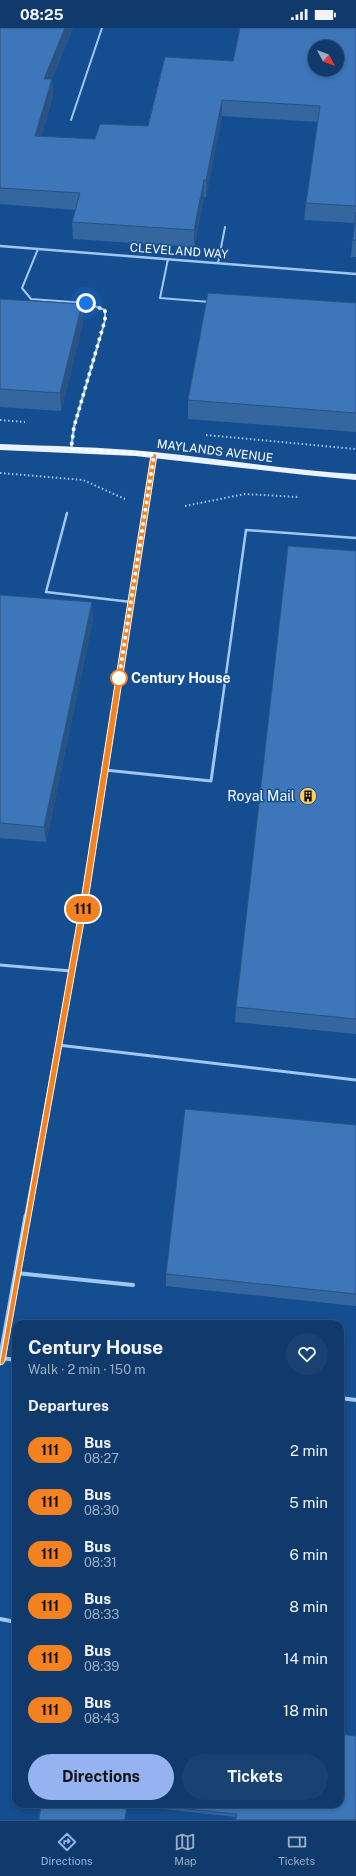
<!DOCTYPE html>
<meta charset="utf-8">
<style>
:root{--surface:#103a6c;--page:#194172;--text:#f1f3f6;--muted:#9cadc2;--line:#30547f;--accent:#95b2f1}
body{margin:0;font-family:"Public Sans",sans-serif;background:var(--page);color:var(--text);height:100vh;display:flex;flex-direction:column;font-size:15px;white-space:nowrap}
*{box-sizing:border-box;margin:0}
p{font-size:13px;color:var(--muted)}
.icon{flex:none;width:22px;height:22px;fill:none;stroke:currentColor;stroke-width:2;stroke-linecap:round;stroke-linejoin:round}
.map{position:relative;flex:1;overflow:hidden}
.details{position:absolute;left:12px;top:1292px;width:332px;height:488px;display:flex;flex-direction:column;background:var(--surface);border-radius:12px;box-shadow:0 2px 6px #0003,0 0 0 1px var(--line)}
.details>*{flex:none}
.badge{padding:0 8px;border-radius:13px;font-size:14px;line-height:26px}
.needle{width:26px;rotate:131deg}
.fabs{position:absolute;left:308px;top:12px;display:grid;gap:8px}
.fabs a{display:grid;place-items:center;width:36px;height:36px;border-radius:50%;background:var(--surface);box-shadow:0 2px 6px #0003,0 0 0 1px var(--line);font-size:20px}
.you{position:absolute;width:20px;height:20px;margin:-10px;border:3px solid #fff;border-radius:50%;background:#1a73e8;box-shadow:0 0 0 6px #1a73e833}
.map>.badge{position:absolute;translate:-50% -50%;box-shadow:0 0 0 2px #fff}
h2{padding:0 16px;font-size:15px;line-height:36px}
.round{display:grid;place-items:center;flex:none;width:42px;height:42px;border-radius:21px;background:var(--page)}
.summary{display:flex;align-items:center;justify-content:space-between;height:68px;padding:0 16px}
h1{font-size:19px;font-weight:700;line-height:30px}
.cta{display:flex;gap:8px;margin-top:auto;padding:8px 16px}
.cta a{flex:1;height:46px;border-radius:24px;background:var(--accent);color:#111;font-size:16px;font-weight:700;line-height:46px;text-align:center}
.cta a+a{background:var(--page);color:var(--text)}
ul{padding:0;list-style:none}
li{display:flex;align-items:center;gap:12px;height:52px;padding:0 16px}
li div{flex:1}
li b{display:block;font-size:15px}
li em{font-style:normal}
li .badge{min-width:44px;font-weight:700;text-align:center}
.status{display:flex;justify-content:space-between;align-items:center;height:28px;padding:0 20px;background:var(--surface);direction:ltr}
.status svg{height:11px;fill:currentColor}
.tab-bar{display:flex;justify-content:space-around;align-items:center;height:56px;border-top:1px solid var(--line);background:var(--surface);font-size:11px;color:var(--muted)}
.tab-bar a{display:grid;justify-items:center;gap:2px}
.tab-bar .active{color:var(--accent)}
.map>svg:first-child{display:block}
</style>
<div class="status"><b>08:25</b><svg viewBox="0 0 49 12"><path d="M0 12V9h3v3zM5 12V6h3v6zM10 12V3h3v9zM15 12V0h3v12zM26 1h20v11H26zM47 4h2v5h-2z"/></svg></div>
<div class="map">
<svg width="356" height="1792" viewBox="0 0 356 1792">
<rect width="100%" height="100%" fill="#154e90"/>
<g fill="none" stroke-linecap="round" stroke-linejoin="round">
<path stroke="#a1c7f1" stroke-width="2" stroke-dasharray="1.5 2.5" stroke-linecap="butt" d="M 0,392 L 25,394
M 206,407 L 356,421
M 0,445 L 83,452 L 125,471
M 185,478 L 245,466 L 298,469"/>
<path stroke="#a1c7f1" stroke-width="2" d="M 71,92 L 102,0
M 38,221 L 22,260 L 31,271 L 86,275 L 105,282 L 105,292 L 99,314
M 168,231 L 160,270 L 210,274
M 218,235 L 225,199"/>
<path stroke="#a1c7f1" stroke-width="2.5" d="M 71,421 L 74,399 L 99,313
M 67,485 L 46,564 L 131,574
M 218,704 L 246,502 L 356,510"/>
<path stroke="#a1c7f1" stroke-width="3" d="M 105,742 L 211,753 L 218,703
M 0,937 L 71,943
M 58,1017 L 356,1052"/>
<path stroke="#a1c7f1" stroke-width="4" d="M 16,1245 L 133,1257
M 1,1330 L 16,1332
M 340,1370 L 356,1372
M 0,1591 L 16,1594"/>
<path stroke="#a1c7f1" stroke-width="2.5" d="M 0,218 L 356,246"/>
<path stroke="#a1c7f1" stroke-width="3.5" d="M 110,704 L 154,427"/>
<path stroke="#a1c7f1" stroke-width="4" d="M 26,1189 L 85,866 L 111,703"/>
<path stroke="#a1c7f1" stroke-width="5" d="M 0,1333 L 26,1188"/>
<path fill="#eaf3ff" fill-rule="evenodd" d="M 0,416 C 51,418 103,419 154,424 C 222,431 288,442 356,446 L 356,452 L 305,447 L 135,428 L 0,422 Z"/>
</g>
<path fill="#34669f" d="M 0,0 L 73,0 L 52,51 L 53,68 L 41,108 L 95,111 L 148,98 L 233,33 L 356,0 L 356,229 L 351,229 L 354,195 L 304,192 L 306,175 L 318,94 L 222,88 L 206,169 L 204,169 L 194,219 L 73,211 L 72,194 L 75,182 L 0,176 Z
M 0,271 L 82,276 L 83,294 L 61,383 L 0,379 Z
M 356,275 L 356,404 L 188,391 L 188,372 Z
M 356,523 L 356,1006 L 235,994 L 236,979 Z
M 0,567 L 93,591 L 46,814 L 0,810 Z
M 356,1097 L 356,1278 L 166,1258 L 166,1246 Z
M 41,1776 L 340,1776 L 356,1792 L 235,1792 L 236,1789 L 128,1777 Z"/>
<path fill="#2b5382" d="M 65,0 L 73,0 L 45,67 L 44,51 Z
M 52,51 L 53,68 L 36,124 L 35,108 Z
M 222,72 L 222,88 L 206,169 L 206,152 Z
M 204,152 L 204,169 L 194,219 L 194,202 Z
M 82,276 L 83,294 L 61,383 L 60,365 Z
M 92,574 L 93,591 L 46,814 L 44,799 Z
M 127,1776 L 128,1777 L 126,1792 L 125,1792 Z"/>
<path fill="#3d77b9" stroke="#2b5382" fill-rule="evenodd" d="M 0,0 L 65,0 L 44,51 L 52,51 L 35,108 L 95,111 L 100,96 L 148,98 L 165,29 L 233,33 L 240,0 L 356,0 L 356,178 L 306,175 L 320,78 L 222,72 L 206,152 L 204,152 L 194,202 L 72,194 L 80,165 L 0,160 ZM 315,19 L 337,19 L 337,41 L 315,41 Z
M 356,184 L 356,212 L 353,212 Z
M 208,265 L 356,275 L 356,385 L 188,372 Z
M 0,271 L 82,276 L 60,365 L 0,361 Z
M 288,518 L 356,523 L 356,991 L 236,979 Z
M 0,567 L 92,574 L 44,799 L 0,795 Z
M 185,1081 L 356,1097 L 356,1266 L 166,1246 Z
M 340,1706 L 356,1708 L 356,1792 L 236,1792 L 237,1786 L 140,1776 L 340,1776 Z
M 41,1776 L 127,1776 L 125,1792 L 39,1792 Z"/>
<path fill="#f58220" stroke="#fff" d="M 154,425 L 157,427 L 89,866 L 5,1333 L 3,1336 L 0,1337 L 0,1333 L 82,866 L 151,427 Z"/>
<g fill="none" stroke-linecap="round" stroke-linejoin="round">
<path stroke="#fff" stroke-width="4" stroke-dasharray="0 7.2" d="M 86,275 L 105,282 L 105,292 L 74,399 L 71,421 L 154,427 L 119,650"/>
</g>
<defs>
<symbol id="building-disc" viewBox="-11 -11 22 22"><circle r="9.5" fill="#ffcc60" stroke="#154e90"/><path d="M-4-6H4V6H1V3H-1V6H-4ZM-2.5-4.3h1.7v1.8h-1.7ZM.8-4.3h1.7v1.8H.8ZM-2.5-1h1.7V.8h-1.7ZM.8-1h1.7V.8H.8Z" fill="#111"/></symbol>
</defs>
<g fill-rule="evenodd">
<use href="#building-disc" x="298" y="758" width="20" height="20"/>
</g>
<circle fill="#fff" stroke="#f58220" stroke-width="2" cx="119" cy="650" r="8"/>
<g text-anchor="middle" stroke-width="3" stroke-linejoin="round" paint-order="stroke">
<g font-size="12" fill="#fff" stroke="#154e90">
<text transform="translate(179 223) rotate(4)" y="4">CLEVELAND WAY</text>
<text transform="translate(215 423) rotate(7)" y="4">MAYLANDS AVENUE</text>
</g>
<g font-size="14" font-weight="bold" fill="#fff" stroke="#154e90" text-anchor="start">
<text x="131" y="655">Century House</text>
</g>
<g font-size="14" fill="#fff" stroke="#154e90" text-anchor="end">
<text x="295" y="773">Royal Mail</text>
</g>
</g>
</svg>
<div class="fabs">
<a><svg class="needle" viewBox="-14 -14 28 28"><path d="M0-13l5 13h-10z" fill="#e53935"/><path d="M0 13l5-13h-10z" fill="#9cadc2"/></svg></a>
</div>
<div class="you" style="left:86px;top:275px"></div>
<b class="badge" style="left:83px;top:881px;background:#f58220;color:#111">111</b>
<section class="details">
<div class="summary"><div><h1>Century House</h1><p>Walk · 2 min · 150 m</p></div><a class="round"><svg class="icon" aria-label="heart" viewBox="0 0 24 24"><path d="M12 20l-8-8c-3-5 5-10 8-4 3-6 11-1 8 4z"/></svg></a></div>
<h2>Departures</h2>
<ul>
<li><span class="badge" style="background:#f58220;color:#111">111</span><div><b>Bus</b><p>08:27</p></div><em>2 min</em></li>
<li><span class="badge" style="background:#f58220;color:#111">111</span><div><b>Bus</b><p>08:30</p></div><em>5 min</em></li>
<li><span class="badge" style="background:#f58220;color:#111">111</span><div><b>Bus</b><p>08:31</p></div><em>6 min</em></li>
<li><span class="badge" style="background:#f58220;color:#111">111</span><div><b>Bus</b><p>08:33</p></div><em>8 min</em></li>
<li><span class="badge" style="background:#f58220;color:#111">111</span><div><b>Bus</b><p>08:39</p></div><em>14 min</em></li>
<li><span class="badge" style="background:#f58220;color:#111">111</span><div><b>Bus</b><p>08:43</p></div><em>18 min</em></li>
</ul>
<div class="cta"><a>Directions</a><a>Tickets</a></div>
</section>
</div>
<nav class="tab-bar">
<a class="active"><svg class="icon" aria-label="directions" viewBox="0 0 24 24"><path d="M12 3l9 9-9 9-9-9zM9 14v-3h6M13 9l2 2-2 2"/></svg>Directions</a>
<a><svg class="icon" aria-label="map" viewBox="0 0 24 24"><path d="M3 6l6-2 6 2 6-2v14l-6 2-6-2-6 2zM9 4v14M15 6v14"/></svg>Map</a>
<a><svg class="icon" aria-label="tickets" viewBox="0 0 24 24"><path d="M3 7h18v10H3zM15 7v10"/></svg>Tickets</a>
</nav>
